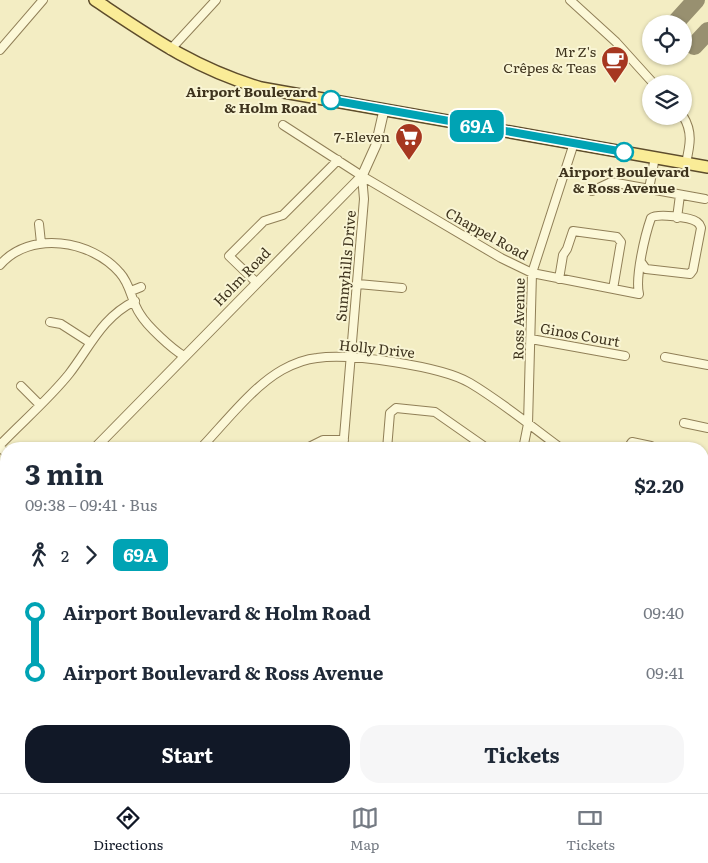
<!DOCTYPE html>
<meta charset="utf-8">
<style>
:root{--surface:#fff;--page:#f6f6f7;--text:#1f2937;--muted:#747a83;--line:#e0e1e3;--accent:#111827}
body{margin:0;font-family:Literata,serif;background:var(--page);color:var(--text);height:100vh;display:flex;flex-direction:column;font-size:19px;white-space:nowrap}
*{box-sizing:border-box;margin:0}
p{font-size:16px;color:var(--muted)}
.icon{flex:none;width:28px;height:28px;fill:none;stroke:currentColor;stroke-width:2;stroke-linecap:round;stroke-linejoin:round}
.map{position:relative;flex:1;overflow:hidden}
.details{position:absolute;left:0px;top:442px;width:709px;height:351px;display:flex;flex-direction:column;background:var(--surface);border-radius:20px 20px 0 0;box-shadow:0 1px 4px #0004}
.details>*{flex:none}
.badge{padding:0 10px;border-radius:8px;font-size:18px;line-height:32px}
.controls{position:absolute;left:642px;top:15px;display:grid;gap:10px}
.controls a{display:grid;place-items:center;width:50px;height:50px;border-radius:50%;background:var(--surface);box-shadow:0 1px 4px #0004;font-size:25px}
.map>.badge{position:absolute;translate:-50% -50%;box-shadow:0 0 0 2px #fff}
.legs{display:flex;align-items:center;gap:8px;height:55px;padding:0 25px;font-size:16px}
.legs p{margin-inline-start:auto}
.head{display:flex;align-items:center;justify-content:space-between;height:85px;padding:0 25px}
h1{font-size:28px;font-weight:700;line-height:38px}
.button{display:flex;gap:10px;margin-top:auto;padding:10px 25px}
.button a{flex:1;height:58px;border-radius:20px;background:var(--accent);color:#fff;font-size:20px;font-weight:700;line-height:58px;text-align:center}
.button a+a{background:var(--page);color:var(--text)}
ul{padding:0 25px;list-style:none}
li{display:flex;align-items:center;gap:18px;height:60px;font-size:19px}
li i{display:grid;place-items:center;width:8px;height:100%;margin:0 6px;background:currentColor}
li i::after{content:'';width:12px;height:12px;margin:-6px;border:4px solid;border-radius:50%;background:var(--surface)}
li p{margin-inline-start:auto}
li:first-child i{background:linear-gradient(#0000 50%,currentColor 0)}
li:last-child i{background:linear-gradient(currentColor 50%,#0000 0)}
.tab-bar{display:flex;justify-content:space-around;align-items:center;height:70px;border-top:1px solid var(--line);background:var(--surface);font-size:14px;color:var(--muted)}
.tab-bar a{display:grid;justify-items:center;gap:2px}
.tab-bar .active{color:var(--accent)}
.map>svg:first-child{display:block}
</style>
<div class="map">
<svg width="708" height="793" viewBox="0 0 708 793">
<rect width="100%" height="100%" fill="#f3edc3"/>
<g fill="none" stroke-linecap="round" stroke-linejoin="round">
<path stroke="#989070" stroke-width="18" d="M 676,22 L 696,0
M 694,46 L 708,31"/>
<defs>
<path id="minor" d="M 570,0 L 616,42 L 654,84
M 0,50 L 43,0
M 170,50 L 216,0
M 683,116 C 693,132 690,145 686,163
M 283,125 L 362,176 L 501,258 L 532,273 L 639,294 C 635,277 645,235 651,218 C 657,213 690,217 697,222 C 700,224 700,225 701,228 L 693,270 L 690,274 L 646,269 L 641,262
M 649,189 L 655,157
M 592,191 L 611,182 L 705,199
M 677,218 L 680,195
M 39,224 L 41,243
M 0,265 C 30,230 92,240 120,273 C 131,285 131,301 140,314 C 147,326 172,349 184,356
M 559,279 L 563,255 L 567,249 L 573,231 L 617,237 L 621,242 L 613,289
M 257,283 L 229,256 L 264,221 L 283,215 L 338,160
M 358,284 L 402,288
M 131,291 L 141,287
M 50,322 L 61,324 L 89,342
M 531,339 L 625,356
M 665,357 L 708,365
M 21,386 L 39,404
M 684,423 L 708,428
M 0,445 C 23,421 49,399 69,374 C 90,347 102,317 135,301
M 0,447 L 6,453
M 200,449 C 224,424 252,387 282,370 C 293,364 305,359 317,358 C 350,353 441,366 470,383 C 502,402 532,427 562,449
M 305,449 L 323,440 L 344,440
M 343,449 L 364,199 L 362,176
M 387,449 L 390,413 L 396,408 L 435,412 L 488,449
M 523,449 L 528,424 L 532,273 L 574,143
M 627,449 L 632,442 L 651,446
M 702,487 L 708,488
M 702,549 L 708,553
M 0,652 L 6,646
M 0,717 L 6,725
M 703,739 L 708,713
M 702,758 L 704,751
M 54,788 L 59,793
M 144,788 L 148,793
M 554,788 L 554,793
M 73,793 L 79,788
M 372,793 L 372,788
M 484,793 L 486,788
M 696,793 L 697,788"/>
<path id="tertiary" d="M 94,449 L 362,176 L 376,145 L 384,110
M 0,544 L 6,538"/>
<path id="primary" d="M 95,0 C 152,38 194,68 261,88 L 708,167"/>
</defs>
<use href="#minor" stroke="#907f57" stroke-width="10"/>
<use href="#tertiary" stroke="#907f57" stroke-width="11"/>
<use href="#primary" stroke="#5d4c2c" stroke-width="14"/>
<use href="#minor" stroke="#fcf8d8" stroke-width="8"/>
<use href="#tertiary" stroke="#fcf8d8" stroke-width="9"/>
<use href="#primary" stroke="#faec97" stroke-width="11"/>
</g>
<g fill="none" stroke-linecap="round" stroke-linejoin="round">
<defs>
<path id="line-1" d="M 331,100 L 624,152"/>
</defs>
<use href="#line-1" stroke="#fff" stroke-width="11"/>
<use href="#line-1" stroke="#00a3b4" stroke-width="8"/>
</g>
<defs>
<symbol id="cafe-pin" viewBox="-11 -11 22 30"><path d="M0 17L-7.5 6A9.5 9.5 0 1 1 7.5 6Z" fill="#a63720" stroke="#f9f5d4"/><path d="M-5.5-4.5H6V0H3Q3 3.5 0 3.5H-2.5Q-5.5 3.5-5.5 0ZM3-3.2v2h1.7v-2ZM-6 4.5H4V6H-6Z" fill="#fff"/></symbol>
<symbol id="supermarket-pin" viewBox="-11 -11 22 30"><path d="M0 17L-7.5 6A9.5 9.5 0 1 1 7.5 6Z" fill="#a63720" stroke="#f9f5d4"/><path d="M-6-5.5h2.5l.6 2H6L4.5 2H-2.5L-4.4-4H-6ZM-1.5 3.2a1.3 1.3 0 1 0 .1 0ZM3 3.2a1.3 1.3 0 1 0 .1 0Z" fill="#fff"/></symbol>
</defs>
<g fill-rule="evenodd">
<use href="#cafe-pin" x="599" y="44" width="32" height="43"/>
<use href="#supermarket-pin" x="393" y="121" width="32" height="43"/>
</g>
<g fill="#fff" stroke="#00a3b4" stroke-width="2.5">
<circle cx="331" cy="100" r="9"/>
<circle cx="624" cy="152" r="9"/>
</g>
<g text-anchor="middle" stroke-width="4" stroke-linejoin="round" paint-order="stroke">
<g font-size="14" fill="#3e331d" stroke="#f9f5d4" text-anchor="end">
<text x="596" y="57">Mr Z's<tspan x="596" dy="16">Crêpes &amp; Teas</tspan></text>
<text x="390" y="142">7-Eleven</text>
</g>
<g font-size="14" font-weight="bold" fill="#3e331d" stroke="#f9f5d4" text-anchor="end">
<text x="317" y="97">Airport Boulevard<tspan x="317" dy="16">&amp; Holm Road</tspan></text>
<text x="624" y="177" text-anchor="middle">Airport Boulevard<tspan x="624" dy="16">&amp; Ross Avenue</tspan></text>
</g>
<g font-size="14" fill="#3e331d" stroke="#f9f5d4">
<text transform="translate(487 234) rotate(29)" y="5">Chappel Road</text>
<text transform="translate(346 266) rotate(-85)" y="5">Sunnyhills Drive</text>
<text transform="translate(242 277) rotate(-46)" y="5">Holm Road</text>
<text transform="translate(519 319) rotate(-89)" y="5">Ross Avenue</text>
<text transform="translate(580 335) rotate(10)" y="5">Ginos Court</text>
<text transform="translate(377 349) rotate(6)" y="5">Holly Drive</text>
</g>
</g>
</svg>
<div class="controls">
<a><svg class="icon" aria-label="locate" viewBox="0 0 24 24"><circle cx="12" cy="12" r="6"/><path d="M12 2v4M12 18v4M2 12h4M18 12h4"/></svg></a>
<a><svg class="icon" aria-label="layers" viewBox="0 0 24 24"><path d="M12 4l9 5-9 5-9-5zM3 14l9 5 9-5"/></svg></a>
</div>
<b class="badge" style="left:477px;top:126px;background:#00a3b4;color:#fff">69A</b>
<section class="details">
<div class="head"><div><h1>3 min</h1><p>09:38 – 09:41 · Bus</p></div><b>$2.20</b></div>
<div class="legs"><svg class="icon" aria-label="walk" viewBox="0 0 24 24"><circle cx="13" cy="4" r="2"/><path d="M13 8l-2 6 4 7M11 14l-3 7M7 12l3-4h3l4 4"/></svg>2<svg class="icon" aria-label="forward" viewBox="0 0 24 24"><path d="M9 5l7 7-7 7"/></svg><b class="badge" style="background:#00a3b4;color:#fff">69A</b></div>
<ul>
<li><i style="color:#00a3b4"></i><b>Airport Boulevard &amp; Holm Road</b><p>09:40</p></li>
<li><i style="color:#00a3b4"></i><b>Airport Boulevard &amp; Ross Avenue</b><p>09:41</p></li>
</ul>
<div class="button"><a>Start</a><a>Tickets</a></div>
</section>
</div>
<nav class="tab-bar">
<a class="active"><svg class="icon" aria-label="directions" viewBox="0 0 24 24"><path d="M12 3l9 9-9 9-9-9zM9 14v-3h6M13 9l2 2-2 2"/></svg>Directions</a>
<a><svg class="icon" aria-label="map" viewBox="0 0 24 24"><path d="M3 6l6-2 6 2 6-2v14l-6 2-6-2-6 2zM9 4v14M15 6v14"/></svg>Map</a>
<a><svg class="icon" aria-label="tickets" viewBox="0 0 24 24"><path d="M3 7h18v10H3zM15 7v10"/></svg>Tickets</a>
</nav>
